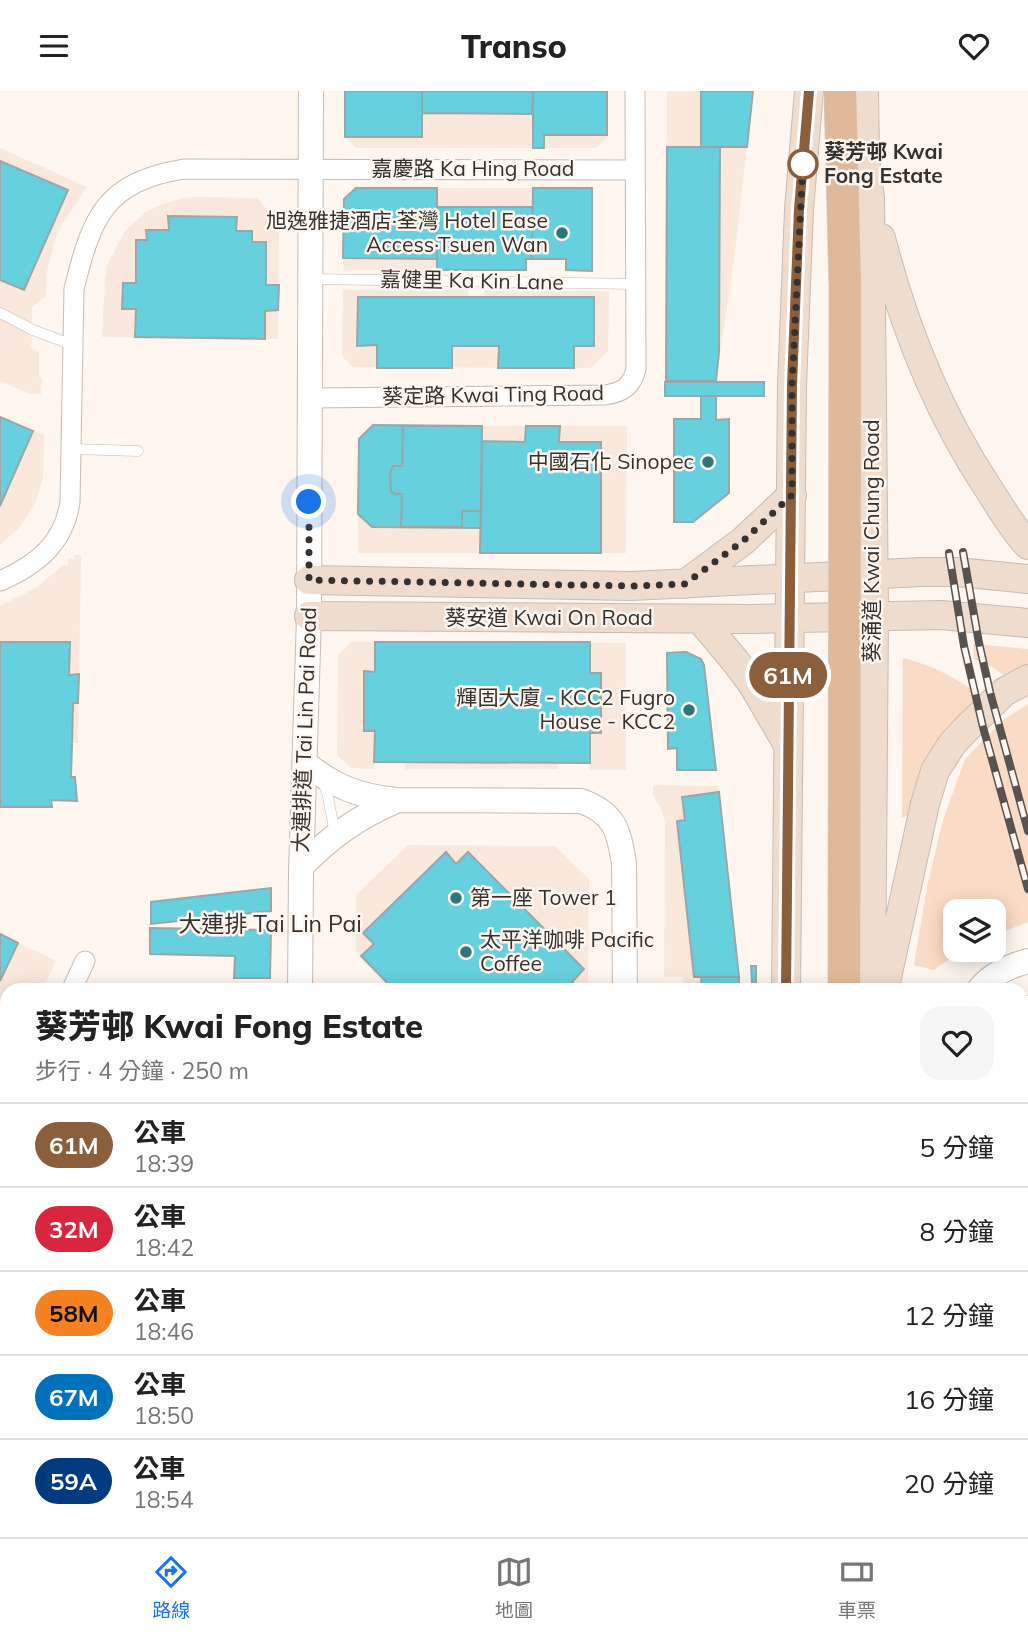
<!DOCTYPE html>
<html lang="zh-TW">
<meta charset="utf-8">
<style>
:root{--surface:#fff;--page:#f6f6f6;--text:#222;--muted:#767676;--line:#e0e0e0;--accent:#1a73e8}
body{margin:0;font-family:Mulish,"Noto Sans TC",sans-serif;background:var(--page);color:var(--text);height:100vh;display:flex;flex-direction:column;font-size:26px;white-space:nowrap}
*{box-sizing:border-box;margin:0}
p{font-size:23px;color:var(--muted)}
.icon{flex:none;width:38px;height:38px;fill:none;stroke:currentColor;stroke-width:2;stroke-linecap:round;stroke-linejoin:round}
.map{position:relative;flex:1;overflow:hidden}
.drawer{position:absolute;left:0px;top:892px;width:1029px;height:555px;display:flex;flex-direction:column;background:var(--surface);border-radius:21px 21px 0 0;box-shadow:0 4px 18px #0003}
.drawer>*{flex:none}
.badge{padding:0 14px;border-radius:23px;font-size:24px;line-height:46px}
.fabs{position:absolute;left:943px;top:808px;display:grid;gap:14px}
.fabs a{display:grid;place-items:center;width:63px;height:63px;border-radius:14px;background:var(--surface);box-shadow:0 4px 18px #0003;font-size:35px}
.you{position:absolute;width:35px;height:35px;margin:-18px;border:5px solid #fff;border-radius:50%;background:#1a73e8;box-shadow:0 0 0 10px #1a73e833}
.map>.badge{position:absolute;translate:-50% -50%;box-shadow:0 0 0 4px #fff}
.round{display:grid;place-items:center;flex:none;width:74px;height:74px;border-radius:21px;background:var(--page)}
.overview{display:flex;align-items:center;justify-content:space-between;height:119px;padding:0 35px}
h1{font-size:33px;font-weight:800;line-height:52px}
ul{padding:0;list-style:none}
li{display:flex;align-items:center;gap:21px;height:84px;padding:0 35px;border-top:2px solid var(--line)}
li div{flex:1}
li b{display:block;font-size:26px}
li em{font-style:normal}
li .badge{min-width:77px;font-weight:700;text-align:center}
header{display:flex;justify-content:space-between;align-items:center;height:91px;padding:0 35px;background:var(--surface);font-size:32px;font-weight:800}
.tab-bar{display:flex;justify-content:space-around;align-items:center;height:98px;border-top:2px solid var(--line);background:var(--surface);font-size:19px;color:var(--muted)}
.tab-bar a{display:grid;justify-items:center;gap:4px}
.tab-bar .selected{color:var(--accent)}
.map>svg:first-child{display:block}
</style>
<header><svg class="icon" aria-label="menu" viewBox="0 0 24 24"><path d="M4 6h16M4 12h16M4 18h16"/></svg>Transo<svg class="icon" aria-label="heart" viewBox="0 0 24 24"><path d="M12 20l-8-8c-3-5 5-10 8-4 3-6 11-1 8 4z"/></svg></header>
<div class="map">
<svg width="1028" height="1446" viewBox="0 0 1028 1446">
<rect width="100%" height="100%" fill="#fef6ef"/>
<path fill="#fae8dc" d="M 345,0 L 607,0 L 607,47 L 596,57 L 356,57 L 345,46 Z
M 667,0 L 753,0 L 735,161 L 716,290 L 666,290 Z
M 0,57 L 87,96 L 64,130 L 55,148 L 46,185 L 46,205 L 32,216 L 32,251 L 30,256 L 39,261 L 39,286 L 42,287 L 41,303 L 30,303 L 0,290 Z
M 356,97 L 533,97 L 532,168 L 526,168 L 526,179 L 343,179 L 344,108 Z
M 197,106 L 257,107 L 279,132 L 278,248 L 102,246 L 105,188 L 108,172 L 125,140 L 146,121 L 160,114 L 183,107 Z
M 343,199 L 468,199 L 469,206 L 484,206 L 485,199 L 609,200 L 608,260 L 590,277 L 353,276 L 342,265 Z
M 0,326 L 44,344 L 43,386 L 36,411 L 20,436 L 0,454 Z
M 403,335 L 627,335 L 626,462 L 358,462 L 359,348 Z
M 74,464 L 81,464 L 78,652 L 72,652 L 71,686 L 75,686 L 77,710 L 52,709 L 52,716 L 0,716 L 0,515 L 37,496 L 63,474 L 68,474 L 69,468 L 74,468 Z
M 352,551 L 626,552 L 626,679 L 590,679 L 589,672 L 558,672 L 558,678 L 405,678 L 405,671 L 374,671 L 374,678 L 351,677 L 337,664 L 338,564 Z
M 653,694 L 718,695 L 739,899 L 683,899 L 683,886 L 664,886 L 665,732 L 662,720 L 653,705 Z
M 408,754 L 555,755 L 589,788 L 588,899 L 395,899 L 356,859 L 356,804 Z
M 0,843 L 56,870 L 42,899 L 7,900 L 7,975 L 0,990 Z
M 0,1096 L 7,1100 L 7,1440 L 263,1440 L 263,1446 L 0,1446 Z
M 662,1440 L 773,1440 L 773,1446 L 662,1446 Z"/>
<path fill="#fadbc5" d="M 973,553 L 1028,558 L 1028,574 L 1008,587 L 992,576 L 974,568 Z
M 903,567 C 933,574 957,588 982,605 L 947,636 L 922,676 L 909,725 L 902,726 Z
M 1028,613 L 1028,831 L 994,845 L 994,821 L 956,821 L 956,859 L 962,859 L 934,879 L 914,874 L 927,796 L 943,729 L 965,668 L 1003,629 Z"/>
<path fill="#67d0de" stroke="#99a7a9" stroke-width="2" d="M 345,0 L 422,0 L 422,46 L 345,46 Z
M 422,0 L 533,0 L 532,23 L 422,22 Z
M 533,0 L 607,0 L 607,44 L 544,44 L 544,57 L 533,57 Z
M 701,0 L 753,0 L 747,56 L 701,56 Z
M 667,56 L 720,56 L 719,261 L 716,290 L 666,290 Z
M 0,70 L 68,99 L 24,199 L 0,189 Z
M 356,97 L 437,97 L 437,168 L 343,167 L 344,108 Z
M 533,97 L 592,97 L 592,180 L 566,179 L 566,168 L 532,168 Z
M 437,116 L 533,116 L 532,168 L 526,168 L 526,179 L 437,179 Z
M 168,125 L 237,126 L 236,140 L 252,140 L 252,151 L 266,151 L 266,194 L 279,194 L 278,219 L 265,220 L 265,248 L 135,246 L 136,218 L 122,218 L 123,192 L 136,192 L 136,149 L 147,149 L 146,139 L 169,139 Z
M 358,206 L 594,206 L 594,255 L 574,255 L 574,277 L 498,277 L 499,255 L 452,255 L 452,277 L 377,277 L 377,254 L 357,255 Z
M 665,291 L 764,291 L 764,305 L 665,305 Z
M 701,305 L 716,305 L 716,329 L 729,328 L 729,402 L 693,431 L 674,431 L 674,328 L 701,328 Z
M 0,326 L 33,340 L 0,415 Z
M 373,334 L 482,335 L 481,437 L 372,436 L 358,423 L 359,348 Z
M 403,335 L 482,335 L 481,420 L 462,420 L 462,436 L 401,436 L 402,403 L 395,403 L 391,401 L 390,382 L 393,375 L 402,375 Z
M 526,335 L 560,335 L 559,351 L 601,351 L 601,462 L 480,462 L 482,350 L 525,351 Z
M 0,551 L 70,551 L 69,584 L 79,583 L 78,612 L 73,612 L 72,652 L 71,686 L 75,686 L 77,710 L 51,709 L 52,716 L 0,716 Z
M 375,551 L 590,551 L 590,582 L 601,582 L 601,642 L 590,642 L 590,672 L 374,671 L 375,640 L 364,640 L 364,580 L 375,581 Z
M 686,561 L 701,568 L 704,574 L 716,679 L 677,679 L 677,657 L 668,658 L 667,562 Z
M 719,701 L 739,886 L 694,886 L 677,730 L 685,729 L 682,706 Z
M 446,761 L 456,773 L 468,761 L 584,878 L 572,891 L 581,900 L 395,900 L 361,865 L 374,853 L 363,842 Z
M 446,761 L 456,773 L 468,761 L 584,878 L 572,891 L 581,900 L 395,900 L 361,865 L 374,853 L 363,842 Z
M 271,797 L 271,820 L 151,833 L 151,811 Z
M 150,837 L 271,839 L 270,887 L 234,887 L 235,865 L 150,863 Z
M 0,843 L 18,852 L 0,890 Z
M 751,875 L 756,875 L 756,892 L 752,892 Z
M 701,886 L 739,886 L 739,900 L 702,900 Z
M 0,964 L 7,967 L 7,975 L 0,990 Z
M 0,1096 L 7,1100 L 7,1112 L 1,1124 Z
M 4,1162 L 7,1163 L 7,1440 L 32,1440 L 29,1446 L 0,1446 L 0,1170 Z
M 1028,1233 L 1028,1428 L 1022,1430 L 1022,1235 Z
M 1028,1309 L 1028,1415 L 1022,1417 L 1022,1311 Z
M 95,1440 L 263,1440 L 263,1446 L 95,1446 Z
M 341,1440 L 593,1440 L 593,1446 L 341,1446 Z
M 695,1440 L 773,1440 L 773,1446 L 695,1446 Z
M 948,1440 L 987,1440 L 968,1446 L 949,1446 Z"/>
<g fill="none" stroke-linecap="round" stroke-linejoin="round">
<defs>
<path id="service" d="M 310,188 L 635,193
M 0,222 L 33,239 L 73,254
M 72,358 L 138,360
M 323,691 L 327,701 L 335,743
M 1022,992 L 1028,977
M 1022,1045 L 1028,1065
M 1024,1430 L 1028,1438"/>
<path id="minor" d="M 310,307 L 604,304 C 621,302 632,296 636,278 L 635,0
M 0,490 C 37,474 64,452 70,411 L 74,198 C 92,125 105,91 184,78 L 635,79
M 71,900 L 85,870
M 0,1046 L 7,1032"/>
<path id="tertiary" d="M 305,672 C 335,696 358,705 396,709 L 581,710 C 615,722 619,740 624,773 L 625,900
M 301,776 C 330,746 358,726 396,710
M 300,900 L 301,782 L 309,525 L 311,0
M 978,900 C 990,884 1009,875 1028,870
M 1022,919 L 1028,917
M 297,1446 L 298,1440
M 626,1446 L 626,1440
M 901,1446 L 901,1440"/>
<path id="secondary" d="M 864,0 L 865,68 L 870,107 L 874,525 L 871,900
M 881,147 C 904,237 937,320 988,397 C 1001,417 1012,437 1028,454
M 309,489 L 631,495 L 922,481 L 957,481 L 1028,488
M 685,493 L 743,450 L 792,404
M 309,525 L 752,528 L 941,524 L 1028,532
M 700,528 L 736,571 L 753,594 L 788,654
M 786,900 L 792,294 L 799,118 L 809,0
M 884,900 L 925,713 L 935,680 L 952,653 L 968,636 L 1004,601 L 1028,588"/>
<path id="primary" d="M 850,1440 L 850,1446
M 815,1446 L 815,1440"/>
</defs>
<use href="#service" stroke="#c6bcb4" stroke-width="11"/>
<use href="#minor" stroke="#c6bcb4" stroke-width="21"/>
<use href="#tertiary" stroke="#c6bcb4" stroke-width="26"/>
<use href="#secondary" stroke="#c6bcb4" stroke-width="30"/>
<use href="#primary" stroke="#d7d6d5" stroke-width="33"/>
<use href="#service" stroke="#fff" stroke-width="10"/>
<use href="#minor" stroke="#fff" stroke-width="19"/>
<use href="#tertiary" stroke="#fff" stroke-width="24"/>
<use href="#secondary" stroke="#f0dccd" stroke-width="28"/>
<use href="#primary" stroke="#e0b99a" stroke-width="32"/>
<defs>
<path id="rail" d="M 963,461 L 979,552 L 990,601 L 1028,740
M 949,462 L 964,555 L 983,636 L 1028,798"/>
</defs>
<use href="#rail" stroke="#58534f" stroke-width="8"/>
<use href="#rail" stroke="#fef6ef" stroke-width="5" stroke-dasharray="16" stroke-linecap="butt"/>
<defs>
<path id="primary-bridge" d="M 840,0 L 845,196 L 844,900"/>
</defs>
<use href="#primary-bridge" stroke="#d7d6d5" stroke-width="33" stroke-linecap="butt"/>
<use href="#primary-bridge" stroke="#e0b99a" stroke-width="32"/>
</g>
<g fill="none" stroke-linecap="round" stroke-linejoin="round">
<defs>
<path id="line" d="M 786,900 L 792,294 L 799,118 L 809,0"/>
</defs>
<use href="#line" stroke="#fff" stroke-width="16"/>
<use href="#line" stroke="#8b5e3c" stroke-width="10"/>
<path stroke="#35312e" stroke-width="7" stroke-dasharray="0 12.6" d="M 309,411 L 309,489 L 631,495 L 685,493 L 743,450 L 792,404 L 792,294 L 803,71 L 803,73"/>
</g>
<circle fill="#fff" stroke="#8b5e3c" stroke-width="3.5" cx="803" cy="73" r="14"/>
<g fill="#2e767f" stroke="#fef6ef" stroke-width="2.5">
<circle cx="562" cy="142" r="7"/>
<circle cx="708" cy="371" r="7"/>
<circle cx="689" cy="619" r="7"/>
<circle cx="456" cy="807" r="7"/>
<circle cx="466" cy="861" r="7"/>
</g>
<g text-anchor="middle" stroke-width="5" stroke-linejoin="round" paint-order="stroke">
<g font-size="21" font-weight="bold" fill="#35312e" stroke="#fef6ef" text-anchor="start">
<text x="824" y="68">葵芳邨 Kwai<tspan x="824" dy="24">Fong Estate</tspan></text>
</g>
<g font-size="21" fill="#35312e" stroke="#fef6ef">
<text x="473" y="85">嘉慶路 Ka Hing Road</text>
<text transform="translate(472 190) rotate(1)" y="7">嘉健里 Ka Kin Lane</text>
<text transform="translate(493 304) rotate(-1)" y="7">葵定路 Kwai Ting Road</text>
<text transform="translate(872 450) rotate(-90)" y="7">葵涌道 Kwai Chung Road</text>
<text x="549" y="534">葵安道 Kwai On Road</text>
<text transform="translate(305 639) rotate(-88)" y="7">大連排道 Tai Lin Pai Road</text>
</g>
<g font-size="21" fill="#35312e" stroke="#fef6ef" text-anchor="end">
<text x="548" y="137">旭逸雅捷酒店·荃灣 Hotel Ease<tspan x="548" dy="24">Access·Tsuen Wan</tspan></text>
<text x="694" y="378">中國石化 Sinopec</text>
<text x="675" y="614">輝固大廈 - KCC2 Fugro<tspan x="675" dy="24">House - KCC2</tspan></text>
<text x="470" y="814" text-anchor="start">第一座 Tower 1</text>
<text x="480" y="856" text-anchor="start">太平洋咖啡 Pacific<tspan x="480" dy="24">Coffee</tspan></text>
</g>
<g font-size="23" fill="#35312e" stroke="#fef6ef">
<text x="270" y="841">大連排 Tai Lin Pai</text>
</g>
</g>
</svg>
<div class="fabs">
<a><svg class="icon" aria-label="layers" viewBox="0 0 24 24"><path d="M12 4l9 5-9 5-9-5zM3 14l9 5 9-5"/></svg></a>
</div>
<div class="you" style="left:309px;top:411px"></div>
<b class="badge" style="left:788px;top:584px;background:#8b5e3c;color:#fff">61M</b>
<section class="drawer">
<div class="overview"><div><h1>葵芳邨 Kwai Fong Estate</h1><p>步行 · 4 分鐘 · 250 m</p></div><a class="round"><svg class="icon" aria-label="heart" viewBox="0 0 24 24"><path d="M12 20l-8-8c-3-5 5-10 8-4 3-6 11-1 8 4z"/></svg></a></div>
<ul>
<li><span class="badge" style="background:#8b5e3c;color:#fff">61M</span><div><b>公車</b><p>18:39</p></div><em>5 分鐘</em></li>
<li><span class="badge" style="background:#d7263d;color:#fff">32M</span><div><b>公車</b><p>18:42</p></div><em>8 分鐘</em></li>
<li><span class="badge" style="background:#f58220;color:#111">58M</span><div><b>公車</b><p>18:46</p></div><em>12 分鐘</em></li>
<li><span class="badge" style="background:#0072bc;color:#fff">67M</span><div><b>公車</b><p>18:50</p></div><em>16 分鐘</em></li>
<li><span class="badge" style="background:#003b80;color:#fff">59A</span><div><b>公車</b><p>18:54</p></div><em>20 分鐘</em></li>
</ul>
</section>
</div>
<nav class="tab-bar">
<a class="selected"><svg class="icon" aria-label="directions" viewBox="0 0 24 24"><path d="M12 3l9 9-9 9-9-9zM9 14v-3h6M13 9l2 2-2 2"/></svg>路線</a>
<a><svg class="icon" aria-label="map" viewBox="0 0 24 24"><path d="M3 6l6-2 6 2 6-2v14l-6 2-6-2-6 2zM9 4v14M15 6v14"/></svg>地圖</a>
<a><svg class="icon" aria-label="tickets" viewBox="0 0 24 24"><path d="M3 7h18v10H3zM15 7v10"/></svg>車票</a>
</nav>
